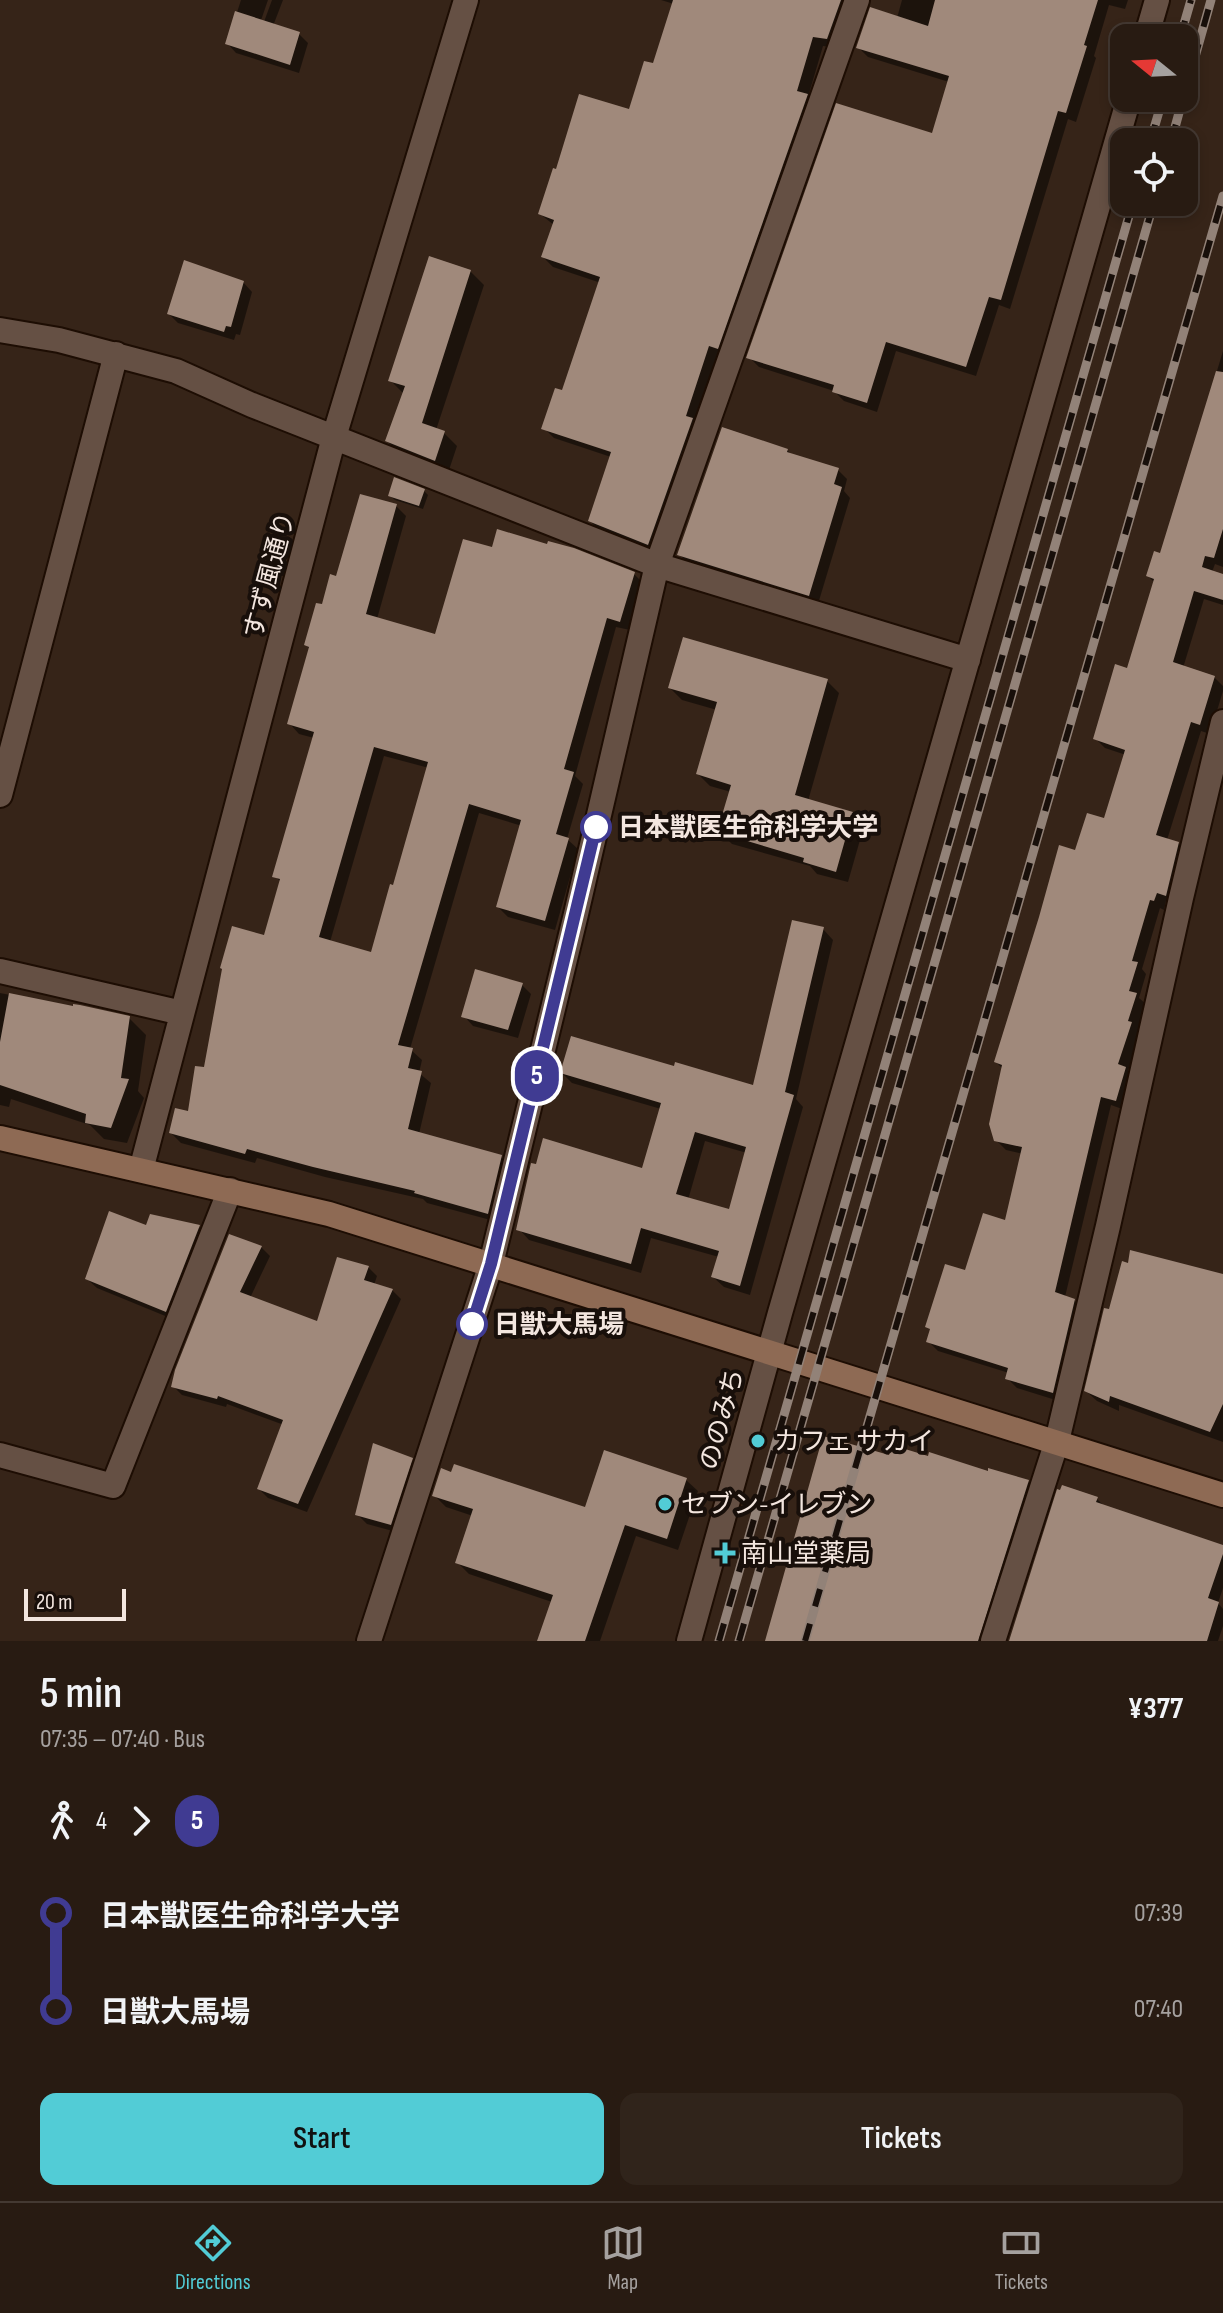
<!DOCTYPE html>
<meta charset="utf-8">
<style>
:root{--surface:#281b12;--page:#30241b;--text:#f1f3f6;--muted:#a5a19f;--line:#443932;--accent:#52ccd6}
body{margin:0;font-family:"Sofia Sans Condensed","Noto Sans JP",sans-serif;background:var(--page);color:var(--text);height:100vh;display:flex;flex-direction:column;font-size:30px;white-space:nowrap}
*{box-sizing:border-box;margin:0}
p{font-size:26px;color:var(--muted)}
.icon{flex:none;width:44px;height:44px;fill:none;stroke:currentColor;stroke-width:2;stroke-linecap:round;stroke-linejoin:round}
.map{position:relative;height:1641px;overflow:hidden}
.drawer{display:flex;flex-direction:column;background:var(--surface);flex:1}
.drawer>*{flex:none}
.badge{padding:0 16px;border-radius:26px;font-size:28px;line-height:52px}
.needle{width:52px;rotate:288deg}
.controls{position:absolute;left:1110px;top:24px;display:grid;gap:16px}
.controls a{display:grid;place-items:center;width:88px;height:88px;border-radius:16px;background:var(--surface);box-shadow:0 4px 12px #0003,0 0 0 2px var(--line);font-size:40px}
.scale{position:absolute;left:24px;bottom:20px;width:102px;box-sizing:border-box;padding-left:8px;border:4px solid #f3e6df;border-top:0;font-size:22px;line-height:28px;white-space:nowrap;color:#f3e6df;-webkit-text-stroke:6px #180f0a;paint-order:stroke}
.map>.badge{position:absolute;translate:-50% -50%;box-shadow:0 0 0 4px #fff}
.legs{display:flex;align-items:center;gap:12px;height:88px;padding:0 40px;font-size:26px}
.legs p{margin-inline-start:auto}
.head{display:flex;align-items:center;justify-content:space-between;height:136px;padding:0 40px}
h1{font-size:44px;font-weight:600;line-height:60px}
.cta{display:flex;gap:16px;margin-top:auto;padding:16px 40px}
.cta a{flex:1;height:92px;border-radius:16px;background:var(--accent);color:#111;font-size:32px;font-weight:600;line-height:92px;text-align:center}
.cta a+a{background:var(--page);color:var(--text)}
ul{padding:0 40px;list-style:none}
li{display:flex;align-items:center;gap:28px;height:96px;font-size:30px}
li i{display:grid;place-items:center;width:12px;height:100%;margin:0 10px;background:currentColor}
li i::after{content:'';width:20px;height:20px;margin:-10px;border:6px solid;border-radius:50%;background:var(--surface)}
li p{margin-inline-start:auto}
li:first-child i{background:linear-gradient(#0000 50%,currentColor 0)}
li:last-child i{background:linear-gradient(currentColor 50%,#0000 0)}
.menu{display:flex;justify-content:space-around;align-items:center;height:112px;border-top:2px solid var(--line);background:var(--surface);font-size:22px;color:var(--muted)}
.menu a{display:grid;justify-items:center;gap:4px}
.menu .on{color:var(--accent)}
.map>svg:first-child{display:block}
</style>
<div class="map">
<svg width="1223" height="1641" viewBox="0 0 1223 1641">
<rect width="100%" height="100%" fill="#362418"/>
<path fill="#0007" fill-rule="evenodd" d="M 241,0 L 268,0 L 258,29 L 261,30 L 272,0 L 283,0 L 273,26 L 299,34 L 308,43 L 299,73 L 236,53 L 227,43 Z
M 661,0 L 844,0 L 843,3 L 851,10 L 837,48 L 823,46 L 808,97 L 817,106 L 658,554 L 600,531 L 590,521 L 611,457 L 554,438 L 544,428 L 563,393 L 601,283 L 553,267 L 543,257 L 554,225 L 540,214 L 630,112 L 654,66 L 674,4 Z
M 902,0 L 1128,0 L 1125,9 L 1109,5 L 1094,56 L 1096,58 L 1076,122 L 1068,119 L 1010,309 L 999,305 L 976,376 L 896,351 L 877,412 L 844,401 L 834,391 L 759,367 L 749,357 L 933,135 L 949,82 L 868,57 L 858,47 L 897,18 Z
M 470,271 L 484,285 L 436,430 L 444,433 L 457,446 L 448,473 L 400,454 L 387,441 L 404,394 L 390,380 Z
M 243,282 L 252,292 L 240,335 L 236,334 L 234,340 L 178,323 L 169,314 Z
M 1223,351 L 1223,567 L 1215,564 L 1212,572 L 1223,576 L 1223,605 L 1204,599 L 1183,668 L 1214,677 L 1223,686 L 1223,691 L 1210,734 L 1201,731 L 1167,840 L 1178,843 L 1188,853 L 1176,904 L 1166,901 L 1164,910 L 1160,908 L 1142,969 L 1146,974 L 1139,998 L 1146,1004 L 1138,1031 L 1140,1033 L 1128,1071 L 1135,1079 L 1125,1110 L 1111,1105 L 1065,1297 L 1074,1300 L 1084,1310 L 1062,1402 L 1017,1388 L 1007,1378 L 1009,1373 L 938,1351 L 928,1341 L 966,1272 L 1007,1222 L 1023,1154 L 1006,1150 L 996,1140 L 1003,1069 L 996,1062 L 1076,853 L 1106,821 L 1126,755 L 1105,748 L 1095,738 L 1128,671 L 1155,583 L 1148,576 L 1161,556 Z
M 787,450 L 792,455 L 838,470 L 847,479 L 844,491 L 850,498 L 818,604 L 688,563 L 679,554 Z
M 424,491 L 428,495 L 423,509 L 395,500 L 390,496 Z
M 396,506 L 406,516 L 377,619 L 436,636 L 494,550 L 634,574 L 644,584 L 630,630 L 616,627 L 575,776 L 583,784 L 567,839 L 578,849 L 555,930 L 508,917 L 498,907 L 522,826 L 479,813 L 410,1049 L 422,1060 L 419,1073 L 431,1083 L 419,1134 L 501,1157 L 511,1167 L 498,1222 L 427,1203 L 423,1199 L 325,1177 L 257,1158 L 255,1163 L 181,1143 L 171,1133 L 190,1113 L 205,1070 L 265,938 L 281,882 L 275,876 L 314,738 L 299,734 L 289,723 L 310,649 L 306,645 L 337,578 ZM 384,756 L 429,768 L 395,888 L 372,954 L 330,942 Z
M 827,681 L 839,693 L 808,801 L 852,814 L 864,826 L 848,882 L 817,874 L 810,866 L 732,844 L 720,832 L 731,792 L 710,786 L 698,774 L 717,710 L 682,700 L 670,688 Z
M 823,929 L 833,940 L 796,1099 L 803,1107 L 750,1295 L 724,1287 L 713,1277 L 719,1257 L 651,1238 L 641,1273 L 529,1240 L 519,1229 L 644,1170 L 661,1109 L 572,1083 L 562,1073 L 675,1068 L 754,1088 ZM 705,1141 L 747,1153 L 730,1211 L 688,1200 Z
M 522,985 L 531,994 L 518,1038 L 473,1026 L 464,1016 Z
M 0,993 L 129,1018 L 146,1035 L 138,1091 L 144,1098 L 127,1143 L 104,1139 L 90,1125 L 11,1099 L 9,1107 L 0,1105 Z
M 198,1226 L 207,1236 L 175,1320 L 97,1288 L 87,1279 L 147,1228 Z
M 261,1247 L 270,1256 L 250,1298 L 319,1324 L 368,1267 L 377,1276 L 374,1285 L 392,1290 L 401,1299 L 307,1512 L 268,1498 L 259,1489 L 284,1425 L 227,1404 L 226,1407 L 182,1395 L 173,1386 Z
M 1223,1276 L 1223,1442 L 1119,1405 L 1119,1411 L 1097,1401 L 1086,1391 Z
M 890,1457 L 989,1473 L 1028,1482 L 1037,1491 L 989,1641 L 767,1641 Z
M 411,1460 L 421,1469 L 400,1533 L 367,1524 L 357,1514 Z
M 686,1480 L 698,1491 L 678,1550 L 636,1536 L 600,1641 L 539,1641 L 552,1602 L 469,1574 L 458,1563 L 473,1516 L 446,1507 L 434,1495 L 586,1509 Z
M 1097,1499 L 1105,1507 L 1223,1547 L 1223,1588 L 1218,1603 L 1223,1609 L 1223,1626 L 1218,1641 L 1011,1641 Z"/>
<path fill="#a0897b" fill-rule="evenodd" d="M 673,0 L 841,0 L 827,39 L 813,37 L 797,91 L 808,94 L 718,349 L 709,346 L 686,416 L 693,418 L 648,545 L 588,521 L 611,452 L 541,429 L 555,388 L 562,390 L 600,277 L 541,257 L 554,220 L 538,214 L 553,168 L 556,169 L 579,94 L 629,109 L 644,61 L 653,63 Z
M 935,0 L 1098,0 L 1084,45 L 1087,46 L 1066,113 L 1058,111 L 1001,300 L 989,297 L 966,367 L 886,342 L 867,403 L 832,392 L 834,385 L 746,358 L 836,103 L 932,133 L 949,76 L 856,48 L 870,7 L 928,26 Z
M 235,11 L 300,32 L 290,65 L 225,44 Z
M 429,256 L 471,270 L 422,423 L 445,431 L 435,461 L 385,441 L 405,386 L 388,381 Z
M 184,260 L 244,281 L 231,327 L 226,326 L 224,332 L 167,314 Z
M 1216,371 L 1223,372 L 1223,529 L 1214,558 L 1205,556 L 1202,567 L 1223,574 L 1223,600 L 1194,591 L 1173,662 L 1215,676 L 1200,725 L 1191,722 L 1156,835 L 1179,842 L 1166,896 L 1157,893 L 1154,901 L 1150,900 L 1132,961 L 1138,962 L 1129,991 L 1137,993 L 1128,1021 L 1132,1022 L 1118,1064 L 1126,1067 L 1116,1101 L 1101,1097 L 1055,1292 L 1075,1299 L 1053,1393 L 1005,1379 L 1008,1368 L 926,1342 L 930,1329 L 925,1327 L 945,1264 L 965,1270 L 983,1213 L 1005,1220 L 1022,1147 L 994,1141 L 989,1124 L 1002,1065 L 994,1062 L 1039,917 L 1059,845 L 1075,850 L 1087,813 L 1104,818 L 1125,750 L 1093,739 L 1115,664 L 1127,668 L 1154,579 L 1146,576 L 1154,551 L 1160,553 Z
M 722,427 L 788,449 L 787,452 L 839,468 L 834,484 L 842,487 L 809,596 L 677,555 Z
M 394,477 L 425,489 L 419,506 L 388,496 Z
M 360,494 L 397,504 L 366,614 L 435,634 L 463,539 L 492,547 L 497,529 L 547,544 L 548,541 L 574,548 L 635,572 L 620,622 L 607,618 L 564,769 L 574,772 L 556,834 L 569,838 L 545,921 L 496,907 L 521,820 L 469,804 L 398,1045 L 413,1048 L 408,1068 L 422,1071 L 408,1129 L 502,1155 L 488,1214 L 414,1193 L 415,1191 L 313,1167 L 247,1149 L 245,1154 L 169,1133 L 175,1108 L 188,1111 L 195,1066 L 204,1067 L 222,969 L 220,968 L 232,926 L 264,935 L 280,879 L 272,877 L 314,732 L 287,724 L 309,647 L 304,645 L 316,603 L 322,604 L 330,574 L 336,576 ZM 374,747 L 428,762 L 393,885 L 390,884 L 371,952 L 319,937 Z
M 683,637 L 828,679 L 795,795 L 853,812 L 836,872 L 803,862 L 804,858 L 717,832 L 731,785 L 696,774 L 717,702 L 668,688 Z
M 792,920 L 824,927 L 785,1092 L 794,1095 L 740,1286 L 711,1277 L 719,1251 L 641,1228 L 631,1264 L 516,1230 L 531,1163 L 536,1164 L 543,1138 L 642,1168 L 661,1103 L 560,1073 L 571,1036 L 674,1066 L 675,1062 L 753,1085 ZM 695,1132 L 746,1147 L 729,1209 L 676,1194 Z
M 475,969 L 523,983 L 508,1030 L 461,1017 Z
M 9,993 L 73,1006 L 73,1004 L 80,1005 L 130,1016 L 121,1078 L 129,1079 L 111,1128 L 85,1123 L 86,1114 L 0,1085 L 0,1042 Z
M 109,1211 L 146,1225 L 150,1214 L 200,1225 L 166,1312 L 85,1279 Z
M 229,1234 L 262,1246 L 240,1292 L 317,1321 L 337,1257 L 369,1266 L 364,1280 L 393,1289 L 298,1504 L 257,1489 L 283,1420 L 218,1396 L 217,1399 L 171,1387 L 175,1370 Z
M 1130,1250 L 1223,1274 L 1223,1404 L 1210,1432 L 1110,1396 L 1109,1402 L 1084,1391 L 1104,1308 L 1109,1309 L 1122,1261 L 1128,1263 Z
M 823,1436 L 889,1455 L 892,1445 L 928,1456 L 929,1452 L 988,1471 L 988,1468 L 1029,1480 L 978,1641 L 765,1641 Z
M 373,1443 L 413,1458 L 391,1525 L 355,1515 Z
M 604,1450 L 687,1478 L 667,1539 L 625,1525 L 585,1641 L 537,1641 L 553,1595 L 455,1563 L 473,1509 L 432,1496 L 441,1468 L 451,1472 L 454,1464 L 585,1507 Z
M 1062,1485 L 1098,1497 L 1096,1502 L 1223,1545 L 1223,1554 L 1208,1598 L 1219,1602 L 1207,1641 L 1009,1641 L 1057,1489 L 1060,1490 Z"/>
<g fill="none" stroke-linecap="round" stroke-linejoin="round">
<defs>
<path id="street" d="M 1146,38 L 1157,0
M 0,330 L 59,340 L 176,371 L 252,405 L 657,565 L 968,660
M 0,795 L 116,354
M 0,971 L 182,1013
M 141,1170 L 334,437 L 466,0
M 0,1455 L 113,1486 L 230,1190
M 369,1641 L 491,1264 L 576,914 L 657,565 L 857,0
M 689,1641 L 780,1313 L 1129,98
M 993,1641 L 1057,1441 L 1108,1226 L 1181,898 L 1223,722"/>
<path id="secondary" d="M 0,1138 L 329,1214 L 1223,1495"/>
</defs>
<use href="#street" stroke="#1d0d03" stroke-width="28"/>
<use href="#secondary" stroke="#1d0d03" stroke-width="28"/>
<use href="#street" stroke="#655044" stroke-width="24"/>
<use href="#secondary" stroke="#8e6a54" stroke-width="24"/>
<defs>
<path id="rail" d="M 1180,38 L 1191,0
M 1184,96 L 1211,0
M 1150,142 L 1163,98
M 1171,142 L 1183,98
M 719,1641 L 1133,202
M 739,1641 L 1154,202
M 805,1641 L 1223,196"/>
</defs>
<use href="#rail" stroke="#928278" stroke-width="9"/>
<use href="#rail" stroke="#180f0a" stroke-width="6" stroke-dasharray="18" stroke-linecap="butt"/>
</g>
<g fill="none" stroke-linecap="round" stroke-linejoin="round">
<defs>
<path id="line-1" d="M 472,1324 L 491,1264 L 596,827"/>
</defs>
<use href="#line-1" stroke="#fff" stroke-width="18"/>
<use href="#line-1" stroke="#403b92" stroke-width="12"/>
</g>
<g fill="#fff" stroke="#403b92" stroke-width="4">
<circle cx="596" cy="827" r="14"/>
<circle cx="472" cy="1324" r="14"/>
</g>
<g fill="#52ccd6" stroke="#180f0a" stroke-width="3">
<circle cx="758" cy="1441" r="8"/>
<circle cx="665" cy="1504" r="8"/>
<path d="M721 1541h8v8h8v8h-8v8h-8v-8h-8v-8h8z"/>
</g>
<g text-anchor="middle" stroke-width="8" stroke-linejoin="round" paint-order="stroke">
<g font-size="26" fill="#f3e6df" stroke="#180f0a">
<text transform="translate(269 575) rotate(-75)" y="9">すず風通り</text>
<text transform="translate(721 1419) rotate(-75)" y="9">ののみち</text>
</g>
<g font-size="26" font-weight="bold" fill="#f3e6df" stroke="#180f0a" text-anchor="start">
<text x="618" y="836">日本獣医生命科学大学</text>
<text x="494" y="1333">日獣大馬場</text>
</g>
<g font-size="26" fill="#f3e6df" stroke="#180f0a" text-anchor="start">
<text x="774" y="1450">カフェ サカイ</text>
<text x="681" y="1513">セブン-イレブン</text>
<text x="741" y="1562">南山堂薬局</text>
</g>
</g>
</svg>
<div class="controls">
<a><svg class="needle" viewBox="-14 -14 28 28"><path d="M0-13l5 13h-10z" fill="#e53935"/><path d="M0 13l5-13h-10z" fill="#a5a19f"/></svg></a>
<a><svg class="icon" aria-label="locate" viewBox="0 0 24 24"><circle cx="12" cy="12" r="6"/><path d="M12 2v4M12 18v4M2 12h4M18 12h4"/></svg></a>
</div>
<div class="scale">20 m</div>
<b class="badge" style="left:537px;top:1076px;background:#403b92;color:#fff">5</b>
</div>
<section class="drawer">
<div class="head"><div><h1>5 min</h1><p>07:35 – 07:40 · Bus</p></div><b>¥377</b></div>
<div class="legs"><svg class="icon" aria-label="walk" viewBox="0 0 24 24"><circle cx="13" cy="4" r="2"/><path d="M13 8l-2 6 4 7M11 14l-3 7M7 12l3-4h3l4 4"/></svg>4<svg class="icon" aria-label="forward" viewBox="0 0 24 24"><path d="M9 5l7 7-7 7"/></svg><b class="badge" style="background:#403b92;color:#fff">5</b></div>
<ul>
<li><i style="color:#403b92"></i><b>日本獣医生命科学大学</b><p>07:39</p></li>
<li><i style="color:#403b92"></i><b>日獣大馬場</b><p>07:40</p></li>
</ul>
<div class="cta"><a>Start</a><a>Tickets</a></div>
</section>
<nav class="menu">
<a class="on"><svg class="icon" aria-label="directions" viewBox="0 0 24 24"><path d="M12 3l9 9-9 9-9-9zM9 14v-3h6M13 9l2 2-2 2"/></svg>Directions</a>
<a><svg class="icon" aria-label="map" viewBox="0 0 24 24"><path d="M3 6l6-2 6 2 6-2v14l-6 2-6-2-6 2zM9 4v14M15 6v14"/></svg>Map</a>
<a><svg class="icon" aria-label="tickets" viewBox="0 0 24 24"><path d="M3 7h18v10H3zM15 7v10"/></svg>Tickets</a>
</nav>
